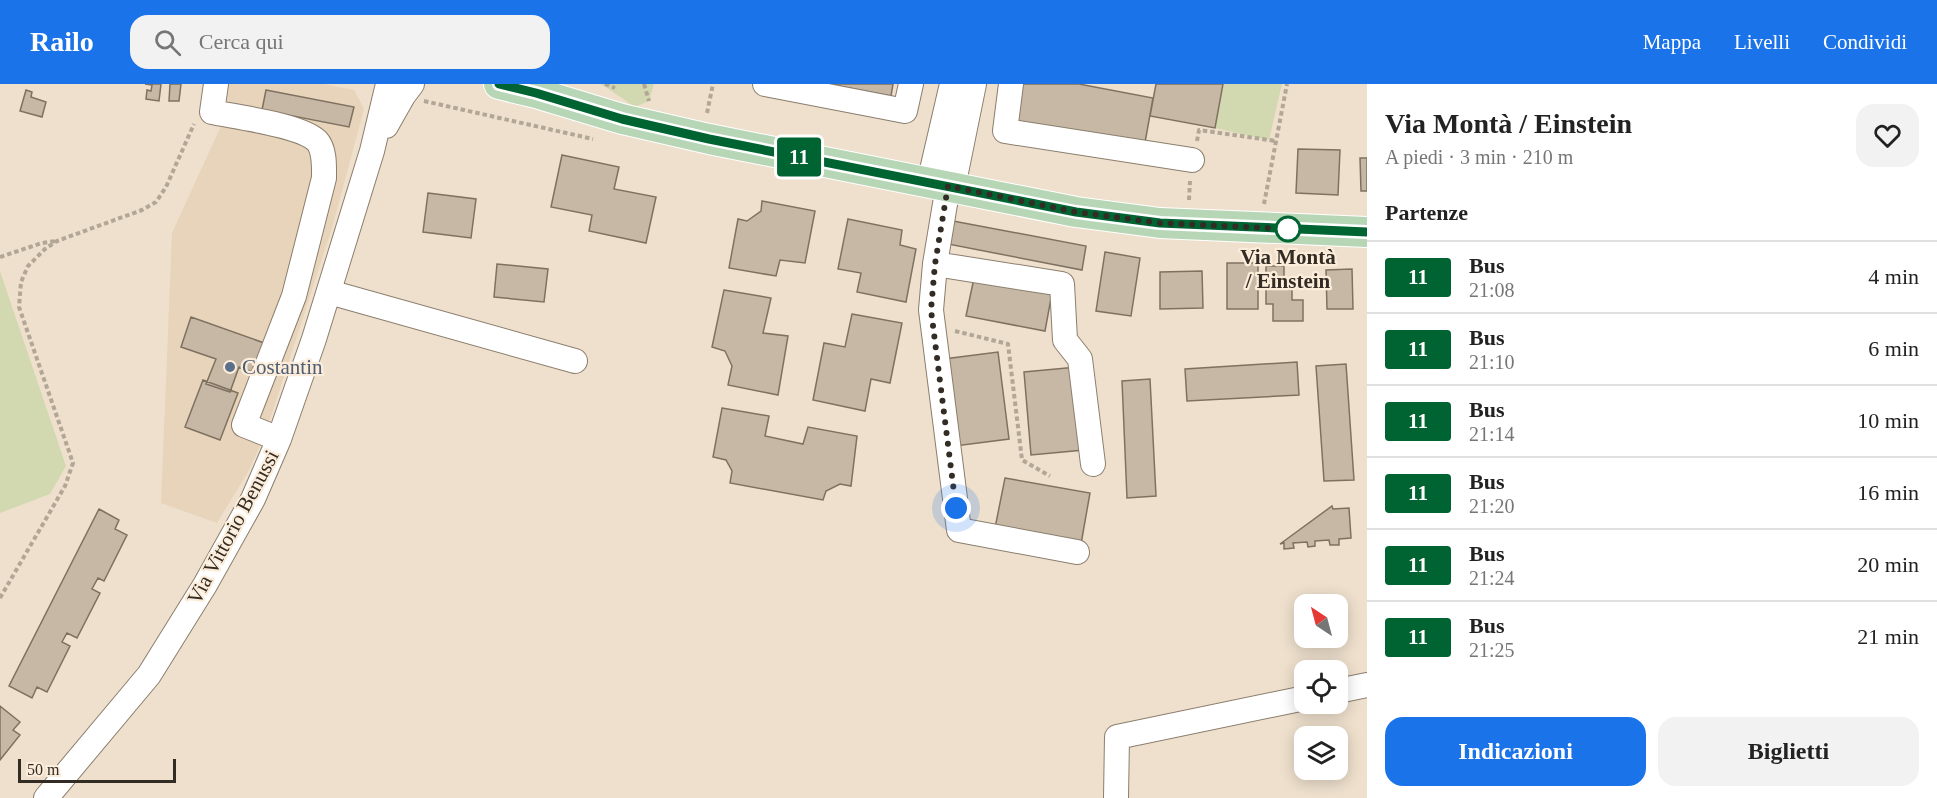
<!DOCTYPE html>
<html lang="it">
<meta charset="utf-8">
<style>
:root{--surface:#fff;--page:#f2f2f2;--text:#222;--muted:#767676;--line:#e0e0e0;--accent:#1a73e8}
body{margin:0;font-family:"Times New Roman",serif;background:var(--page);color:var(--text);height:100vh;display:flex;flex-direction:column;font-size:22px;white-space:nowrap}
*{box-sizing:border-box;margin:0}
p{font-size:20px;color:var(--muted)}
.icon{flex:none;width:33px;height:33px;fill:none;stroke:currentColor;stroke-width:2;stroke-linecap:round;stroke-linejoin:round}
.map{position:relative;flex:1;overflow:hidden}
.panel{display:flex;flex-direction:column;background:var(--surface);width:570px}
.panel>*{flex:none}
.badge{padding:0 12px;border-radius:4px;font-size:21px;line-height:39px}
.needle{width:39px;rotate:324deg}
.fabs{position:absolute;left:1294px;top:510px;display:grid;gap:12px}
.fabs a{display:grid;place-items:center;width:54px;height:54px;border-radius:12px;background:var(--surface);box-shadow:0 3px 15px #0003;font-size:30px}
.scale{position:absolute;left:18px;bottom:15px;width:158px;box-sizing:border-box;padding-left:6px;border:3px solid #322c25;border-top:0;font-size:16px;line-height:21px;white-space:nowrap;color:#322c25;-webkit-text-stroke:4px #fcedda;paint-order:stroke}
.you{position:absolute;width:30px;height:30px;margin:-15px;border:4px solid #fff;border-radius:50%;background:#1a73e8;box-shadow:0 0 0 9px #1a73e833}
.map>.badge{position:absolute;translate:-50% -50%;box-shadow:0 0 0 3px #fff}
h2{padding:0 18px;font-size:22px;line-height:54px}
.round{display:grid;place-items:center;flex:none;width:63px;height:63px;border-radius:18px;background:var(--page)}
.head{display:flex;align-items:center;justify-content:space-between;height:102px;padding:0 18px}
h1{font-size:28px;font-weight:700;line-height:45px}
.button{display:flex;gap:12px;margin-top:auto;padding:12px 18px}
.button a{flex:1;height:69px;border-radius:18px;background:var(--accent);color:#fff;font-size:24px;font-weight:700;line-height:69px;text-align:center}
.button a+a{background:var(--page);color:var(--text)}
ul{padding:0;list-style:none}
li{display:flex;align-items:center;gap:18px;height:72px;padding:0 18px;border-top:2px solid var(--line)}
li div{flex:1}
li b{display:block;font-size:22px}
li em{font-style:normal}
li .badge{min-width:66px;font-weight:700;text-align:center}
header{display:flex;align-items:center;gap:36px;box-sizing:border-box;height:84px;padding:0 30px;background:var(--accent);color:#fff}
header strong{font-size:28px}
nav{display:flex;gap:33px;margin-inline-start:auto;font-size:21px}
.search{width:420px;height:54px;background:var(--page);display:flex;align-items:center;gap:15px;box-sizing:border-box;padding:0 21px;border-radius:18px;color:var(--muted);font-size:22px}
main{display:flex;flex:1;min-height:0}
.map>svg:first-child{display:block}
</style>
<header>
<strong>Railo</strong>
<div class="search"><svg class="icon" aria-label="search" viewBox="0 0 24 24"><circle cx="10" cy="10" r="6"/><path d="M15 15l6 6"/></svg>Cerca qui</div>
<nav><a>Mappa</a><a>Livelli</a><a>Condividi</a></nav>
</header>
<main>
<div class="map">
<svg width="1367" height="714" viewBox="0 0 1367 714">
<rect width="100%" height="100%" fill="#efe0cd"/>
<path fill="#e7d4ba" d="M 228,0 L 324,0 L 354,6 L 364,25 L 332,144 L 265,351 L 248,388 L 217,439 L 161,419 L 172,149 L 221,42 Z"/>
<path fill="#d2d8af" d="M 601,0 L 654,0 L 649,17 L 635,23 Z
M 1223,0 L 1282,0 L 1269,56 L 1215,44 Z
M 0,187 L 66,382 L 50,410 L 0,429 Z"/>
<path fill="#c7b8a6" stroke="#7f7160" stroke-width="1.5" d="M 145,0 L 161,0 L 159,17 L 146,15 L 147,6 L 151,7 L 152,1 Z
M 170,0 L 181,0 L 179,17 L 169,17 Z
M 828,0 L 893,0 L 891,12 Z
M 1021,0 L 1079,0 L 1153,14 L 1144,64 L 1014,39 Z
M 1156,0 L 1223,0 L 1215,44 L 1150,32 Z
M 26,6 L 32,8 L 31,13 L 46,18 L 42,33 L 20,27 Z
M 266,6 L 354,23 L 349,43 L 262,26 Z
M 1298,65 L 1340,66 L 1338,111 L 1296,109 Z
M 562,71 L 619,83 L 614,105 L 656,113 L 646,159 L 589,147 L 592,131 L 551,123 Z
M 1360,74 L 1367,74 L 1367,107 L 1361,107 Z
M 428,109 L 476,115 L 471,154 L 423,148 Z
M 762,117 L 815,127 L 805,179 L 780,176 L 776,192 L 729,184 L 738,135 L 747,137 L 761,127 Z
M 848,135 L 902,146 L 900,161 L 916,165 L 906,218 L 857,208 L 861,189 L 838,185 Z
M 953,137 L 1086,162 L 1082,186 L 948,160 Z
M 1105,168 L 1140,174 L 1131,232 L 1096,227 Z
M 1227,179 L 1258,179 L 1258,225 L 1227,225 Z
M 497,180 L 548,185 L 544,218 L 494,213 Z
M 1266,182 L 1284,182 L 1284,200 L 1292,200 L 1292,216 L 1303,216 L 1303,237 L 1273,237 L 1273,220 L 1266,220 Z
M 1352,185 L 1353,225 L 1327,225 L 1326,186 Z
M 1202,187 L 1203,224 L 1160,225 L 1160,188 Z
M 974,194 L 1052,209 L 1045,247 L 966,232 Z
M 724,206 L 771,214 L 763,249 L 788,252 L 778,311 L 728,301 L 732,282 L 725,267 L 712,263 Z
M 852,230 L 902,239 L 890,299 L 871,295 L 865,327 L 813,316 L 824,259 L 845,263 Z
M 191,233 L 284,266 L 274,296 L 239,283 L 230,308 L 206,300 L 216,275 L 181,263 Z
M 998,268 L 1009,355 L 955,362 L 944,275 Z
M 1297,278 L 1299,311 L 1187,317 L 1185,285 Z
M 1346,280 L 1354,396 L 1324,397 L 1316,282 Z
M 1077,283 L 1084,366 L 1031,371 L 1024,288 Z
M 1150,295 L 1156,412 L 1127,414 L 1122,297 Z
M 203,296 L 238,309 L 220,356 L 185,343 Z
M 722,324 L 769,332 L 765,352 L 803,360 L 808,343 L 857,352 L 851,402 L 840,400 L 826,407 L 823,416 L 730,399 L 732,387 L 726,376 L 713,373 Z
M 1005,394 L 1090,409 L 1081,460 L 995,444 Z
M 1332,422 L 1333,425 L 1349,424 L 1351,454 L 1339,455 L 1339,461 L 1330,461 L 1329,456 L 1315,457 L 1315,462 L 1308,463 L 1307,458 L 1293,459 L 1294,464 L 1284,465 L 1284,459 L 1280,460 Z
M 99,425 L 119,436 L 115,445 L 127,451 L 104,497 L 98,494 L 92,505 L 100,509 L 77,554 L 67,549 L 62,558 L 70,562 L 47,608 L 37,603 L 32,614 L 9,602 Z
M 0,622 L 20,638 L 13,646 L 20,651 L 0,676 Z"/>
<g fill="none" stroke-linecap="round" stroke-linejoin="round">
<defs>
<path id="minor" d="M 216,0 L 212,28 C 236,33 301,41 317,57 C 325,66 324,82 324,94 L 294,212 L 244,341 L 279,355
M 765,0 L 905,27 L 911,0
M 1011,0 L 1005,47 L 1192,76
M 386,42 L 403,12 L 412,0
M 929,99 L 952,0
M 948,102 L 935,180 L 1062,200 L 1065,256 L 1080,275 L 1093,380
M 953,103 L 974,0
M 935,180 L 931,226 L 959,446 L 1077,468
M 329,208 L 575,277
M 1338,607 L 1367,601
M 46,714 L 149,591 L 205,501 L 253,415 L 279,355 L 314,255 L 372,67 L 388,0
M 1116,714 L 1117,653 L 1305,614"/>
<path id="major" d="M 499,0 L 536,9 L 622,35 L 709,55 L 1076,128 L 1160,139 L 1367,148"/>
</defs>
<use href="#minor" stroke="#8b7e6d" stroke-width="26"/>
<use href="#major" stroke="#fff" stroke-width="32"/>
<path stroke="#b2a697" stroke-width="4" stroke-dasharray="4.5 3" stroke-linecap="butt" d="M 605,0 L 615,4
M 644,0 L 649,17
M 424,17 L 593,55
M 707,29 L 713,0
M 1197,57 L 1199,46 L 1276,57
M 1189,116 L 1190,97
M 1264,120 L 1287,0
M 0,173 L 42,159 L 56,157
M 955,247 L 1008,260 L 1022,376 L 1050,392
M 0,514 L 65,402 L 73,379 L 19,223 L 21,198 L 28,182 L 45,165 L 57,157 L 142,126 L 156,118 L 166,103 L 194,40"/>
<use href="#minor" stroke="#fff" stroke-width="24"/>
<use href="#major" stroke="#b7d6b6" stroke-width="30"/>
</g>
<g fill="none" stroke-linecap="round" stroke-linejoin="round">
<defs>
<path id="line" d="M 499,0 L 536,9 L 622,35 L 709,55 L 1076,128 L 1160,139 L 1367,148"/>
</defs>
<use href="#line" stroke="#fff" stroke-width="14"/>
<use href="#line" stroke="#006332" stroke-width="9"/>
<path stroke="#322c25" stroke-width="6" stroke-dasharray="0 10.8" d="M 956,424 L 931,226 L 935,180 L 948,102 L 1076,128 L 1160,139 L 1288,145"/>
</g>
<circle fill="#fff" stroke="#006332" stroke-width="3" cx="1288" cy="145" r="12"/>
<circle fill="#5c6f8a" stroke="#fcedda" stroke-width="2" cx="230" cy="283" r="6"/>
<g text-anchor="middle" stroke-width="4.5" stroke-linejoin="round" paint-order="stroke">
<g font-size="21" font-weight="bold" fill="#322c25" stroke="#fcedda">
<text x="1288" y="180">Via Montà<tspan x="1288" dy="24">/ Einstein</tspan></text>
</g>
<g font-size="21" fill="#4e5e75" stroke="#fcedda" text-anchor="start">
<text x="242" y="290">Costantin</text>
</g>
<g font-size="21" fill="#322c25" stroke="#fcedda">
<text transform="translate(233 443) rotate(-62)" y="7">Via Vittorio Benussi</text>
</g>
</g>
</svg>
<div class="fabs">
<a><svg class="needle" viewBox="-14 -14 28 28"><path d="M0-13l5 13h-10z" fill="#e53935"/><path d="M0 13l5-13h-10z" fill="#767676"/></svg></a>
<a><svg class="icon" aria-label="locate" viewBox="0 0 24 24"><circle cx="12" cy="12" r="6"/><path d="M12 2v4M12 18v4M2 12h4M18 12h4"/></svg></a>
<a><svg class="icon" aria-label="layers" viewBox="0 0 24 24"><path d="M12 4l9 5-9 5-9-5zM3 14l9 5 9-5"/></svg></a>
</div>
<div class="scale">50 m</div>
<div class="you" style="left:956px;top:424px"></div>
<b class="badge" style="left:799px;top:73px;background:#006332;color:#fff">11</b>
</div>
<section class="panel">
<div class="head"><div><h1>Via Montà / Einstein</h1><p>A piedi · 3 min · 210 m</p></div><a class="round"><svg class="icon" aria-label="heart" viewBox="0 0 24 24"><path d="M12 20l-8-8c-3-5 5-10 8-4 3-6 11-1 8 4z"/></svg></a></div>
<h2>Partenze</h2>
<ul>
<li><span class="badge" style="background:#006332;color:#fff">11</span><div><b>Bus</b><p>21:08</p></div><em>4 min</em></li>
<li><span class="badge" style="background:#006332;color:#fff">11</span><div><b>Bus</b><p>21:10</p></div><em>6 min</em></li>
<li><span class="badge" style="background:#006332;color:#fff">11</span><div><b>Bus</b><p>21:14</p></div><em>10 min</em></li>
<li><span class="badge" style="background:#006332;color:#fff">11</span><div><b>Bus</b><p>21:20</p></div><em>16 min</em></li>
<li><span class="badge" style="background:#006332;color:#fff">11</span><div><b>Bus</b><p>21:24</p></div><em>20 min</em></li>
<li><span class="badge" style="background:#006332;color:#fff">11</span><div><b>Bus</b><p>21:25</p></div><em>21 min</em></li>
</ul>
<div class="button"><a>Indicazioni</a><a>Biglietti</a></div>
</section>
</main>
